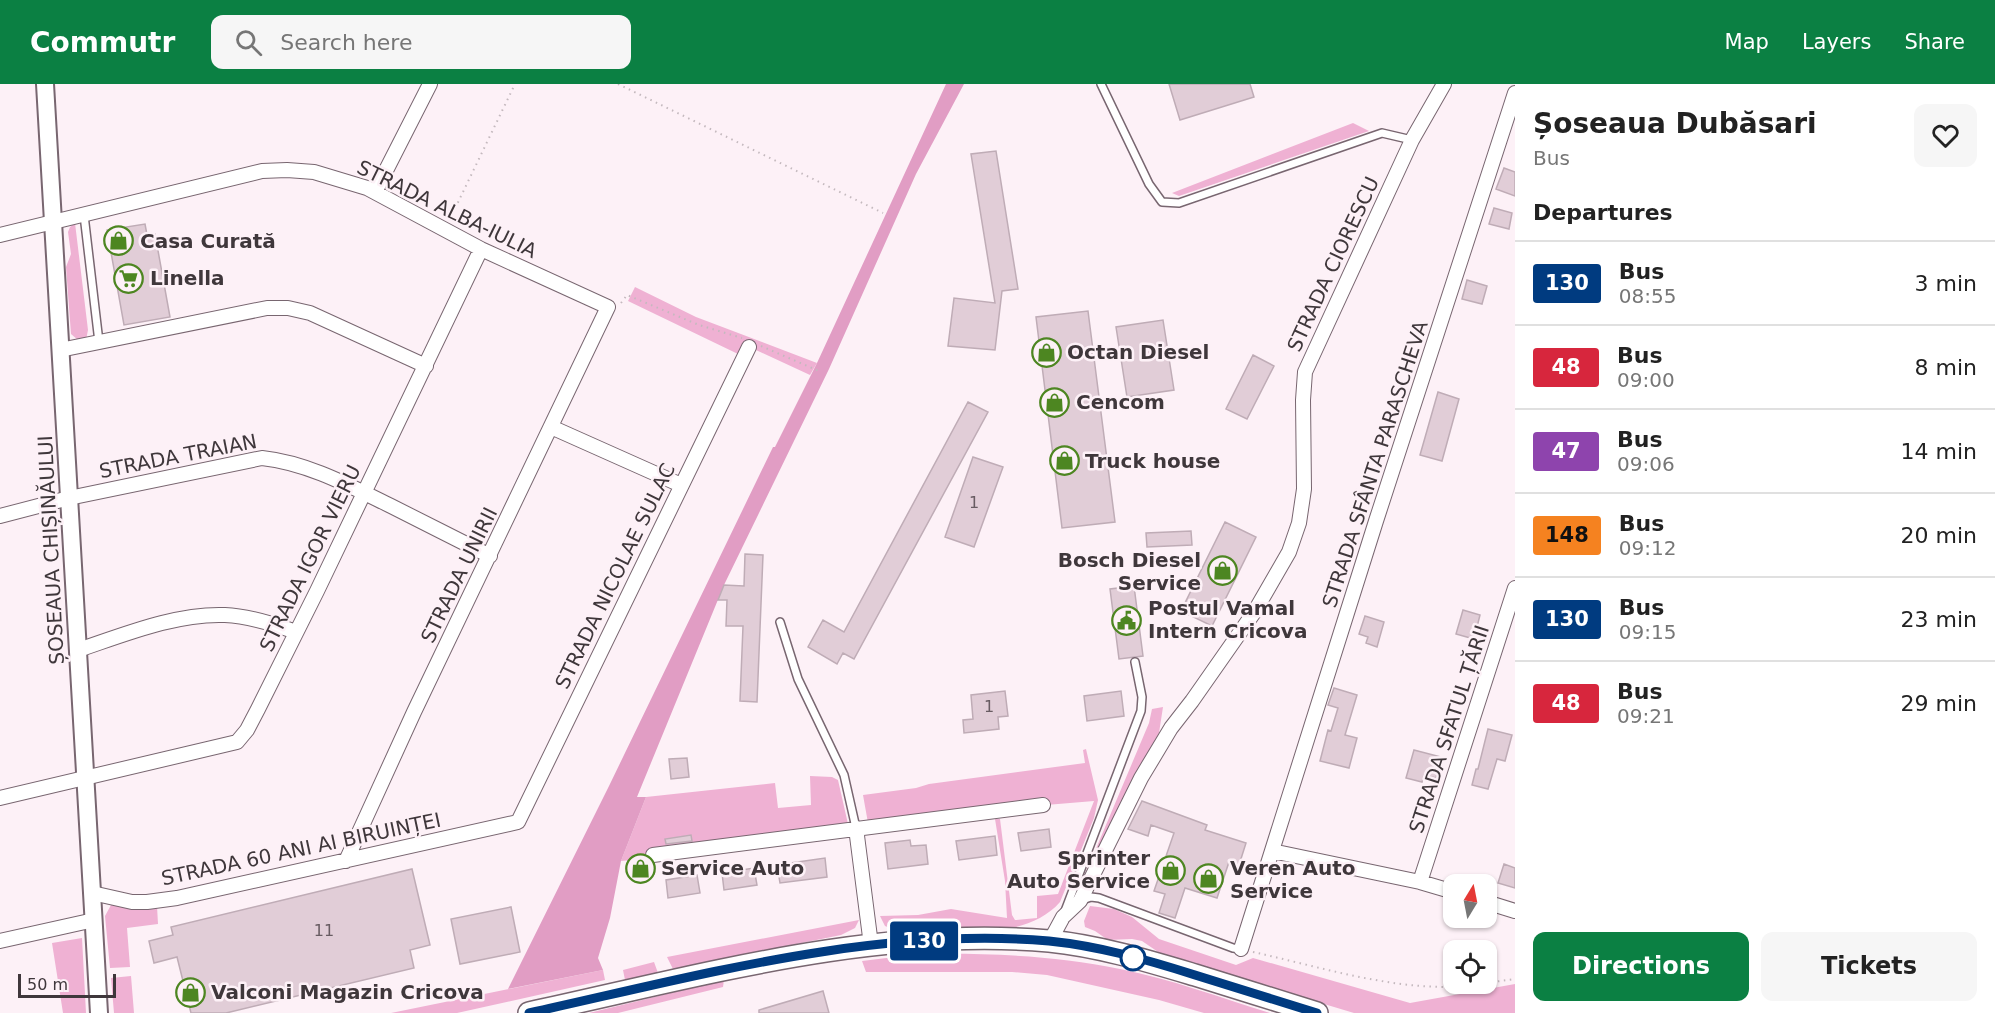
<!DOCTYPE html>
<meta charset="utf-8">
<style>
:root{--surface:#fff;--page:#f6f6f6;--text:#222;--muted:#767676;--line:#e0e0e0;--accent:#0b8043}
body{margin:0;font-family:"DejaVu Sans",sans-serif;background:var(--page);color:var(--text);height:100vh;display:flex;flex-direction:column;font-size:22px;white-space:nowrap}
*{box-sizing:border-box;margin:0}
p{font-size:20px;color:var(--muted)}
.icon{flex:none;width:33px;height:33px;fill:none;stroke:currentColor;stroke-width:2;stroke-linecap:round;stroke-linejoin:round}
.map{position:relative;flex:1;overflow:hidden}
.details{display:flex;flex-direction:column;background:var(--surface);width:480px}
.details>*{flex:none}
.badge{padding:0 12px;border-radius:4px;font-size:21px;line-height:39px}
.needle{width:39px;rotate:10deg}
.controls{position:absolute;left:1443px;top:790px;display:grid;gap:12px}
.controls a{display:grid;place-items:center;width:54px;height:54px;border-radius:12px;background:var(--surface);box-shadow:0 2px 4px #0004;font-size:30px}
.scale{position:absolute;left:18px;bottom:15px;width:98px;box-sizing:border-box;padding-left:6px;border:3px solid #3f373b;border-top:0;font-size:16px;line-height:21px;white-space:nowrap;color:#3f373b;-webkit-text-stroke:4px #fdf1f7;paint-order:stroke}
.map>.badge{position:absolute;translate:-50% -50%;box-shadow:0 0 0 3px #fff}
h2{padding:0 18px;font-size:22px;line-height:54px}
.round{display:grid;place-items:center;flex:none;width:63px;height:63px;border-radius:12px;background:var(--page)}
.summary{display:flex;align-items:center;justify-content:space-between;height:102px;padding:0 18px}
h1{font-size:28px;font-weight:600;line-height:45px}
.action{display:flex;gap:12px;margin-top:auto;padding:12px 18px}
.action a{flex:1;height:69px;border-radius:12px;background:var(--accent);color:#fff;font-size:24px;font-weight:600;line-height:69px;text-align:center}
.action a+a{background:var(--page);color:var(--text)}
ul{padding:0;list-style:none}
li{display:flex;align-items:center;gap:18px;height:84px;padding:0 18px;border-top:2px solid var(--line)}
li div{flex:1}
li b{display:block;font-size:22px}
li em{font-style:normal}
li .badge{min-width:66px;font-weight:700;text-align:center}
header{display:flex;align-items:center;gap:36px;box-sizing:border-box;height:84px;padding:0 30px;background:var(--accent);color:#fff}
header strong{font-size:28px}
nav{display:flex;gap:33px;margin-inline-start:auto;font-size:21px}
.search{width:420px;height:54px;background:var(--page);display:flex;align-items:center;gap:15px;box-sizing:border-box;padding:0 21px;border-radius:12px;color:var(--muted);font-size:22px}
main{display:flex;flex:1;min-height:0}
.map>svg:first-child{display:block}
</style>
<header>
<strong>Commutr</strong>
<div class="search"><svg class="icon" aria-label="search" viewBox="0 0 24 24"><circle cx="10" cy="10" r="6"/><path d="M15 15l6 6"/></svg>Search here</div>
<nav><a>Map</a><a>Layers</a><a>Share</a></nav>
</header>
<main>
<div class="map">
<svg width="1515" height="929" viewBox="0 0 1515 929">
<rect width="100%" height="100%" fill="#fdf1f7"/>
<path fill="#efb1d3" d="M 1353,39 L 1369,47 L 1179,112 L 1172,109 Z
M 75,139 L 88,246 L 86,256 L 78,256 L 71,250 L 66,183 L 71,170 L 68,148 L 70,143 Z
M 635,203 L 696,233 L 817,279 L 810,291 L 743,260 L 738,270 L 628,217 Z
M 1163,623 L 1159,649 L 1079,805 L 1149,639 L 1152,625 Z
M 1086,665 L 1098,716 L 1094,734 L 1060,818 C 1049,831 1032,839 1016,843 L 893,845 L 885,842 L 880,832 L 918,831 L 951,825 L 1007,834 L 1005,797 L 995,735 L 1000,735 L 1012,831 L 1015,836 L 1037,834 L 1037,812 L 1058,810 L 1094,717 L 1046,721 L 1044,713 L 868,739 L 863,711 L 916,704 L 929,700 L 1085,679 L 1083,666 Z
M 810,692 L 832,693 L 838,696 L 848,740 L 652,774 L 621,777 L 646,713 L 775,699 L 778,724 L 811,721 Z
M 111,821 L 157,822 L 158,840 L 127,844 L 130,883 L 110,884 L 105,832 Z
M 1090,822 L 1114,825 L 1132,833 L 1159,855 L 1236,881 L 1253,874 L 1410,919 L 1515,900 L 1515,929 L 1354,929 L 1164,872 L 1142,857 L 1132,855 L 1108,856 L 1095,847 L 1085,843 L 1084,837 Z
M 859,836 L 855,844 L 841,851 L 673,885 L 667,873 Z
M 82,854 L 86,929 L 63,929 L 52,859 Z
M 919,870 C 986,869 1054,871 1120,885 C 1171,895 1221,914 1270,929 L 1204,929 L 1159,916 L 1047,891 L 1012,888 L 866,888 L 862,877 Z
M 654,878 L 658,889 L 625,896 L 623,886 Z
M 603,886 L 605,896 L 457,929 L 391,929 Z
M 131,892 L 134,929 L 114,929 L 111,894 Z
M 724,896 L 723,903 L 618,929 L 589,929 Z"/>
<path fill="#e19dc4" d="M 946,0 L 964,0 L 916,90 L 829,285 L 724,501 L 637,713 L 646,713 L 621,777 L 610,834 L 598,874 L 603,886 L 508,905 L 609,702 L 773,363 L 775,363 L 817,279 Z"/>
<path fill="#e1cdd7" stroke="#bfacb6" stroke-width="1.5" d="M 1169,0 L 1250,0 L 1254,13 L 1180,36 Z
M 996,67 L 1018,205 L 1002,207 L 995,266 L 948,262 L 954,214 L 995,219 L 971,70 Z
M 1504,84 L 1515,88 L 1515,112 L 1496,105 Z
M 1494,124 L 1512,129 L 1509,145 L 1489,140 Z
M 145,140 L 147,151 L 155,150 L 170,233 L 124,241 L 107,146 Z
M 1467,196 L 1487,202 L 1482,220 L 1462,215 Z
M 1088,227 L 1115,438 L 1062,444 L 1036,233 Z
M 1163,236 L 1174,306 L 1127,313 L 1116,243 Z
M 1253,271 L 1274,282 L 1247,335 L 1226,325 Z
M 1438,308 L 1459,315 L 1442,377 L 1420,371 Z
M 968,318 L 988,328 L 854,575 L 843,569 L 837,580 L 808,563 L 823,536 L 844,548 Z
M 973,373 L 1003,383 L 974,463 L 945,453 Z
M 1225,438 L 1256,453 L 1212,542 L 1181,527 Z
M 1191,447 L 1192,461 L 1147,463 L 1146,449 Z
M 745,470 L 763,471 L 757,618 L 740,617 L 743,542 L 726,542 L 727,516 L 718,516 L 724,501 L 744,502 Z
M 1134,502 L 1143,572 L 1119,575 L 1110,505 Z
M 1463,526 L 1480,531 L 1474,555 L 1456,550 Z
M 1365,532 L 1384,538 L 1377,563 L 1366,559 L 1368,553 L 1359,550 Z
M 1334,604 L 1357,611 L 1345,651 L 1357,654 L 1349,684 L 1320,677 L 1328,646 L 1331,647 L 1338,624 L 1328,621 Z
M 1005,607 L 1008,632 L 998,633 L 999,645 L 964,649 L 963,636 L 973,635 L 971,611 Z
M 1121,607 L 1124,632 L 1087,637 L 1084,612 Z
M 1488,645 L 1512,651 L 1505,677 L 1497,675 L 1488,705 L 1472,701 L 1476,685 L 1478,685 Z
M 1414,666 L 1441,673 L 1436,694 L 1424,691 L 1422,698 L 1406,694 Z
M 687,674 L 689,693 L 671,695 L 669,675 Z
M 1142,717 L 1207,741 L 1205,746 L 1246,759 L 1239,781 L 1229,778 L 1217,814 L 1185,804 L 1175,834 L 1159,829 L 1165,810 L 1154,807 L 1174,749 L 1151,741 L 1148,752 L 1128,745 Z
M 1049,745 L 1051,763 L 1021,767 L 1018,749 Z
M 691,751 L 692,757 L 666,760 L 665,755 Z
M 995,752 L 997,771 L 959,776 L 956,757 Z
M 910,756 L 911,762 L 926,761 L 928,780 L 888,785 L 885,759 Z
M 825,774 L 827,793 L 780,799 L 777,781 Z
M 645,775 L 653,780 L 654,790 L 631,793 L 628,777 Z
M 1504,780 L 1515,784 L 1515,804 L 1498,799 Z
M 754,784 L 757,801 L 724,806 L 722,789 Z
M 412,785 L 430,861 L 410,866 L 414,884 L 226,929 L 191,929 L 177,873 L 154,879 L 149,857 L 173,851 L 171,843 Z
M 697,791 L 700,809 L 668,814 L 666,796 Z
M 511,823 L 520,868 L 460,880 L 451,835 Z
M 823,907 L 829,929 L 759,929 L 759,926 Z"/>
<g fill="none" stroke-linecap="round" stroke-linejoin="round">
<defs>
<path id="service" d="M 1101,0 L 1149,100 L 1162,118 L 1179,119 L 1382,49 L 1412,56
M 84,131 L 99,258
M 780,538 L 798,595 L 844,691 L 856,744
M 1082,816 L 1091,813 L 1099,814 L 1233,864 L 1241,865
M 1065,827 L 1141,627 L 1142,613 L 1135,578"/>
<path id="minor" d="M 375,108 L 430,0
M 0,151 L 262,87 L 287,86 L 314,88 L 367,104 L 481,165 L 608,223 L 414,628 L 346,777
M 60,266 L 267,224 L 288,224 L 310,229 L 426,282
M 551,343 L 681,401
M 0,432 L 69,414 L 262,374 C 308,379 350,402 391,422 C 424,439 457,455 490,472
M 78,566 C 123,551 176,529 225,531 C 248,532 274,540 296,548
M 0,714 L 237,658 L 247,646 L 258,625 L 317,507 L 481,165
M 856,744 L 871,861
M 1272,767 L 1420,798 L 1454,808
M 653,771 L 1043,721
M 1420,798 L 1515,504
M 92,809 L 132,818 L 147,818 L 177,814 L 518,738 L 749,263
M 1486,818 L 1515,827
M 0,857 L 94,836
M 1050,857 L 1063,833 L 1080,817 L 1141,694 L 1171,644 L 1192,617 L 1255,527 L 1289,468 L 1299,439 L 1304,405 L 1303,316 L 1305,288 L 1412,56 L 1444,0
M 1241,865 L 1376,437 L 1515,9"/>
<path id="tertiary" d="M 45,0 L 99,929"/>
<path id="primary" d="M 529,929 C 700,892 873,842 1049,857 C 1099,862 1148,877 1195,891 C 1236,904 1276,916 1317,929"/>
</defs>
<use href="#service" stroke="#786670" stroke-width="10"/>
<use href="#minor" stroke="#786670" stroke-width="16"/>
<use href="#tertiary" stroke="#786670" stroke-width="20"/>
<use href="#primary" stroke="#786670" stroke-width="24"/>
<path stroke="#c4b9be" stroke-width="2" stroke-dasharray="1.5 4.5" stroke-linecap="butt" d="M 618,0 L 883,129
M 450,135 L 515,0
M 621,219 L 627,211 L 699,241 L 742,254
M 761,262 L 819,287
M 1253,868 C 1326,884 1408,912 1483,900
M 1486,899 L 1515,895"/>
<use href="#service" stroke="#fff" stroke-width="7"/>
<use href="#minor" stroke="#fff" stroke-width="14"/>
<use href="#tertiary" stroke="#fff" stroke-width="16"/>
<use href="#primary" stroke="#fff" stroke-width="21"/>
</g>
<g fill="none" stroke-linecap="round" stroke-linejoin="round">
<defs>
<path id="line" d="M 529,929 C 698,892 875,842 1049,857 C 1099,862 1148,876 1195,891 C 1236,904 1276,916 1317,929"/>
</defs>
<use href="#line" stroke="#fff" stroke-width="14"/>
<use href="#line" stroke="#003b80" stroke-width="9"/>
</g>
<defs>
<symbol id="shop-ring" viewBox="-11 -11 22 22"><circle r="9.5" fill="#fdf1f7" stroke="#4d8621" stroke-width="1.5"/><path d="M-5-2.5h2.3a2.7 3.5 0 0 1 5.4 0H5L5.5 6h-11ZM-1.5-2.5h3a1.5 2.3 0 0 0-3 0Z" fill="#4d8621"/></symbol>
<symbol id="supermarket-ring" viewBox="-11 -11 22 22"><circle r="9.5" fill="#fdf1f7" stroke="#4d8621" stroke-width="1.5"/><path d="M-6-5.5h2.5l.6 2H6L4.5 2H-2.5L-4.4-4H-6ZM-1.5 3.2a1.3 1.3 0 1 0 .1 0ZM3 3.2a1.3 1.3 0 1 0 .1 0Z" fill="#4d8621"/></symbol>
<symbol id="civic-ring" viewBox="-11 -11 22 22"><circle r="9.5" fill="#fdf1f7" stroke="#4d8621" stroke-width="1.5"/><path d="M-.6-6.5H3V-4.5H.6V-3L4-1V1h2V6H-6V1h2V-1L-.6-3ZM-1.2 2.5V6h2.4V2.5Z" fill="#4d8621"/></symbol>
</defs>
<g fill-rule="evenodd">
<use href="#shop-ring" x="102" y="140" width="33" height="33"/>
<use href="#supermarket-ring" x="112" y="178" width="33" height="33"/>
<use href="#shop-ring" x="1030" y="252" width="33" height="33"/>
<use href="#shop-ring" x="1038" y="302" width="33" height="33"/>
<use href="#shop-ring" x="1048" y="360" width="33" height="33"/>
<use href="#shop-ring" x="1206" y="470" width="33" height="33"/>
<use href="#civic-ring" x="1110" y="520" width="33" height="33"/>
<use href="#shop-ring" x="624" y="768" width="33" height="33"/>
<use href="#shop-ring" x="1154" y="770" width="33" height="33"/>
<use href="#shop-ring" x="1192" y="778" width="33" height="33"/>
<use href="#shop-ring" x="174" y="892" width="33" height="33"/>
</g>
<circle fill="#fff" stroke="#003b80" stroke-width="3" cx="1133" cy="874" r="12"/>
<g text-anchor="middle" stroke-width="5" stroke-linejoin="round" paint-order="stroke">
<g font-size="16" fill="#685c62">
<text x="974" y="424">1</text>
<text x="989" y="628">1</text>
<text x="324" y="852">11</text>
</g>
<g font-size="20" fill="#3f373b" stroke="#fdf1f7">
<text transform="translate(447 125) rotate(26)" y="7">STRADA ALBA-IULIA</text>
<text transform="translate(1333 180) rotate(-65)" y="7">STRADA CIORESCU</text>
<text transform="translate(178 372) rotate(-11)" y="7">STRADA TRAIAN</text>
<text transform="translate(1375 380) rotate(-72)" y="7">STRADA SFÂNTA PARASCHEVA</text>
<text transform="translate(51 466) rotate(-93)" y="7">ȘOSEAUA CHIȘINĂULUI</text>
<text transform="translate(310 474) rotate(-64)" y="7">STRADA IGOR VIERU</text>
<text transform="translate(459 491) rotate(-64)" y="7">STRADA UNIRII</text>
<text transform="translate(615 492) rotate(-64)" y="7">STRADA NICOLAE SULAC</text>
<text transform="translate(1449 645) rotate(-72)" y="7">STRADA SFATUL ȚĂRII</text>
<text transform="translate(301 765) rotate(-12)" y="7">STRADA 60 ANI AI BIRUINȚEI</text>
</g>
<g font-size="20" font-weight="bold" fill="#3f373b" stroke="#fdf1f7" text-anchor="start">
<text x="140" y="164">Casa Curată</text>
<text x="150" y="201">Linella</text>
<text x="1067" y="275">Octan Diesel</text>
<text x="1076" y="325">Cencom</text>
<text x="1085" y="384">Truck house</text>
<text x="1201" y="483" text-anchor="end">Bosch Diesel<tspan x="1201" dy="23">Service</tspan></text>
<text x="1148" y="531">Postul Vamal<tspan x="1148" dy="23">Intern Cricova</tspan></text>
<text x="1150" y="781" text-anchor="end">Sprinter<tspan x="1150" dy="23">Auto Service</tspan></text>
<text x="661" y="791">Service Auto</text>
<text x="1230" y="791">Veren Auto<tspan x="1230" dy="23">Service</tspan></text>
<text x="211" y="915">Valconi Magazin Cricova</text>
</g>
</g>
</svg>
<div class="controls">
<a><svg class="needle" viewBox="-14 -14 28 28"><path d="M0-13l5 13h-10z" fill="#e53935"/><path d="M0 13l5-13h-10z" fill="#767676"/></svg></a>
<a><svg class="icon" aria-label="locate" viewBox="0 0 24 24"><circle cx="12" cy="12" r="6"/><path d="M12 2v4M12 18v4M2 12h4M18 12h4"/></svg></a>
</div>
<div class="scale">50 m</div>
<b class="badge" style="left:924px;top:857px;background:#003b80;color:#fff">130</b>
</div>
<section class="details">
<div class="summary"><div><h1>Șoseaua Dubăsari</h1><p>Bus</p></div><a class="round"><svg class="icon" aria-label="heart" viewBox="0 0 24 24"><path d="M12 20l-8-8c-3-5 5-10 8-4 3-6 11-1 8 4z"/></svg></a></div>
<h2>Departures</h2>
<ul>
<li><span class="badge" style="background:#003b80;color:#fff">130</span><div><b>Bus</b><p>08:55</p></div><em>3 min</em></li>
<li><span class="badge" style="background:#d7263d;color:#fff">48</span><div><b>Bus</b><p>09:00</p></div><em>8 min</em></li>
<li><span class="badge" style="background:#8e44ad;color:#fff">47</span><div><b>Bus</b><p>09:06</p></div><em>14 min</em></li>
<li><span class="badge" style="background:#f58220;color:#111">148</span><div><b>Bus</b><p>09:12</p></div><em>20 min</em></li>
<li><span class="badge" style="background:#003b80;color:#fff">130</span><div><b>Bus</b><p>09:15</p></div><em>23 min</em></li>
<li><span class="badge" style="background:#d7263d;color:#fff">48</span><div><b>Bus</b><p>09:21</p></div><em>29 min</em></li>
</ul>
<div class="action"><a>Directions</a><a>Tickets</a></div>
</section>
</main>
